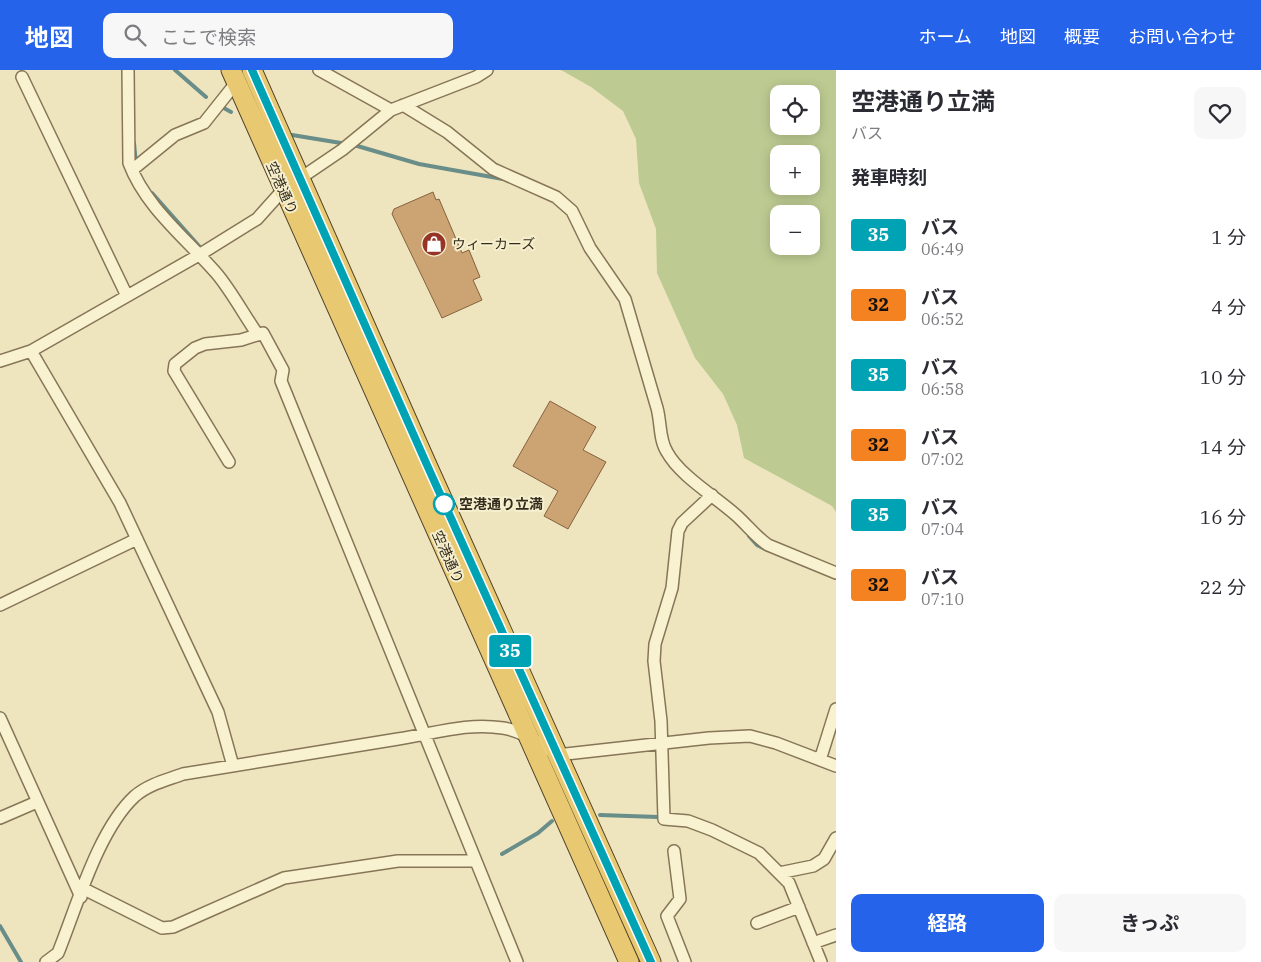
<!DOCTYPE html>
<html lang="ja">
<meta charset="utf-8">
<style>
:root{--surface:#fff;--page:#f7f7f7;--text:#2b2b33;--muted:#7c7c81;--accent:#2563eb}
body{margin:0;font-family:"IBM Plex Serif","Noto Sans JP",serif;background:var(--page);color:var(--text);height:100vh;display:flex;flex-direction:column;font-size:19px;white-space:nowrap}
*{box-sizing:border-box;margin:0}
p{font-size:16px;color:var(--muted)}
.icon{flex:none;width:28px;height:28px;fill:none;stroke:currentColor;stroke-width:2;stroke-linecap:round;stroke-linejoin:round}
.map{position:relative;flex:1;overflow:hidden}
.drawer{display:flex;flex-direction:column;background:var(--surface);width:425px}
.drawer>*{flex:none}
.badge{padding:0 10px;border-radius:4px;font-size:18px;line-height:32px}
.fabs{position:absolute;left:770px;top:15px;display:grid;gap:10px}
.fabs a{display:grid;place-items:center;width:50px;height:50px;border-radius:10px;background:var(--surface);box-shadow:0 2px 12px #0003;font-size:25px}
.map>.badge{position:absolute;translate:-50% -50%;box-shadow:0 0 0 2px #fff}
h2{padding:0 15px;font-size:19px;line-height:45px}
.round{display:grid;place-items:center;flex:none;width:52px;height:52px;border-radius:10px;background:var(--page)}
.headline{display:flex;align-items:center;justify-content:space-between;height:85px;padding:0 15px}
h1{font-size:24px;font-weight:700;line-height:38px}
.primary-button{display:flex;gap:10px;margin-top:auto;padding:10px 15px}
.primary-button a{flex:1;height:58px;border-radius:10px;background:var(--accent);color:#fff;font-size:20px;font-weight:700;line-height:58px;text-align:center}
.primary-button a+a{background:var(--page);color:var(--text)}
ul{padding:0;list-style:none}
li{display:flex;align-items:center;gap:15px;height:70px;padding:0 15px}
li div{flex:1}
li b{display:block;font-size:19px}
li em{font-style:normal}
li .badge{min-width:55px;font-weight:700;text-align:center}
header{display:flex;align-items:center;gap:30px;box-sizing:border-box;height:70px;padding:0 25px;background:var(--accent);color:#fff}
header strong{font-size:24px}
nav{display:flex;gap:28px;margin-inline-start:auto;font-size:18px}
.search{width:350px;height:45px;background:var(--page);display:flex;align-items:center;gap:12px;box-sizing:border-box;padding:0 18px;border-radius:10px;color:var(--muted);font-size:19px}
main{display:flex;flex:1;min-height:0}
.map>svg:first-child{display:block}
</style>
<header>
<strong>地図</strong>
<div class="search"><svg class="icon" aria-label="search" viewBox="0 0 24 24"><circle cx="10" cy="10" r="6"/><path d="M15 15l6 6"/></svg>ここで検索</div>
<nav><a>ホーム</a><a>地図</a><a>概要</a><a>お問い合わせ</a></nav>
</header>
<main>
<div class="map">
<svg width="836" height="892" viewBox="0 0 836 892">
<rect width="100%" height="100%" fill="#eee5be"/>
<path fill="#bdcb92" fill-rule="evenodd" d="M 561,0 L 836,0 L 836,442 L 832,436 L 744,388 L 737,355 L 723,324 L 695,288 L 657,203 L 656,159 L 639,113 L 636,69 L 623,41 L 591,17 ZM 779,24 L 811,24 L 811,56 L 779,56 ZM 779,84 L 811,84 L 811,116 L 779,116 ZM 779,144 L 811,144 L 811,176 L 779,176 Z"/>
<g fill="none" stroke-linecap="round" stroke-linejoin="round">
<path stroke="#698d88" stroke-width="4" d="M 175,0 L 206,27
M 222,37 L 231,42
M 292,65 L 341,73
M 134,73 L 136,94
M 354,75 L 419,94 L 503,109
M 152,123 L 199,176
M 749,466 L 757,475 L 767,480
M 600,745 L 658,747
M 502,784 L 538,763 L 552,751
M 0,856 L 21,892"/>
</g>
<path fill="#cca474" stroke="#85623d" d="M 433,122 L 436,130 L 439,129 L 462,183 L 469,180 L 480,207 L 473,210 L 482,230 L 442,248 L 392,144 L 394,139 Z
M 550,331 L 596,357 L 583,380 L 606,392 L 568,459 L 544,446 L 558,421 L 513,396 Z"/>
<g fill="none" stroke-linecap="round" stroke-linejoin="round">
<defs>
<path id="minor" d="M 128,0 L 129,93 C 146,138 186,168 217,204 C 232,222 244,245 258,265
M 319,0 L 391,40
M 22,7 L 127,226
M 403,35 L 447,62 L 493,99 L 556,127 L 572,141 L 590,178 L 625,229 L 657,338 C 661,352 659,370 667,382 C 680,406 716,427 737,446 C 748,456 756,467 768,475 L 836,503
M 132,100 L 175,65 L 204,53 L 239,9
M 31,281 L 120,433 L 218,642 L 233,696
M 0,291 L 31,281 L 199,185 L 257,149 L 283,120 L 342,80 L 391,40 L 476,7 L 487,0
M 229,392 L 174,301 L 175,294 L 195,278 L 205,274 L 241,270 L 263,263 L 283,300 L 281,311 L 517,892
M 712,425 L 682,453 L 678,461 L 672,518 L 655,574 L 654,591 L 661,651 L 664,749 L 688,751 L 712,760 L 759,783 L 789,813 L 821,892
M 0,535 L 137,469
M 0,648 L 81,827
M 820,690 L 836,639
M 0,748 L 37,732
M 674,781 L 680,829 L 667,846 L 685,892
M 779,803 L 813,796 L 824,789 L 836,768
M 84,819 L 162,858 L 173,857 L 284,808 L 398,791 L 476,791
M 757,853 L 799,837
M 813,873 L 836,865
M 46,892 L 58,883 C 77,836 98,760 135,726 C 149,714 167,710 183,704 C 255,692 326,681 398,669 C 433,664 467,652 503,658 C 523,661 540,674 557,685 L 709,668 L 750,666 L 776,673 L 836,696"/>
<path id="trunk" d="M 231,0 L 629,892
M 252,0 L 427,395 L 651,892"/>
</defs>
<use href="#minor" stroke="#867657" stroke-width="14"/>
<use href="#trunk" stroke="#53432c" stroke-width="21"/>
<use href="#minor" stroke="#f9f2d1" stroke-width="11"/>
<use href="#trunk" stroke="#e8c971" stroke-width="19"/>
</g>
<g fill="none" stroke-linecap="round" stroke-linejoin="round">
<defs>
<path id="line" d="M 252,0 L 427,395 L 651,892"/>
</defs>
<use href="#line" stroke="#fff" stroke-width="11"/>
<use href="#line" stroke="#00a3b4" stroke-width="8"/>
</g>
<defs>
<symbol id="shop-disc" viewBox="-11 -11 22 22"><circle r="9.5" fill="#953427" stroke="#f5efce"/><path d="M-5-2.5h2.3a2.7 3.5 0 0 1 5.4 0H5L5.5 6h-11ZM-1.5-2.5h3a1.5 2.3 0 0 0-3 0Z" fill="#fff"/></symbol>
</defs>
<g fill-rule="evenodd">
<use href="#shop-disc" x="420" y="160" width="28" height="28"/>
</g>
<circle fill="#fff" stroke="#00a3b4" stroke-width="2.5" cx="444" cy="434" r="10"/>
<g text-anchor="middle" stroke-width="4" stroke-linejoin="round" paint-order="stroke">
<g font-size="14" fill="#352b1c" stroke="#f5efce">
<text transform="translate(282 118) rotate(66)" y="5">空港通り</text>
<text transform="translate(448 487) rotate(66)" y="5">空港通り</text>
</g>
<g font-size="14" fill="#352b1c" stroke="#f5efce" text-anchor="start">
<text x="452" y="179">ウィーカーズ</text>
</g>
<g font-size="14" font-weight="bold" fill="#352b1c" stroke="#f5efce" text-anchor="start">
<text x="459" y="439">空港通り立満</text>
</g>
</g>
</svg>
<div class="fabs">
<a><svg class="icon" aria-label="locate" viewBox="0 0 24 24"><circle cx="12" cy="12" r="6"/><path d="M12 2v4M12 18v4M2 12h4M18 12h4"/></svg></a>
<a>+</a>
<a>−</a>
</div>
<b class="badge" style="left:510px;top:581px;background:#00a3b4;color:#fff">35</b>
</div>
<section class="drawer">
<div class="headline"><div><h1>空港通り立満</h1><p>バス</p></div><a class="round"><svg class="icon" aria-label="heart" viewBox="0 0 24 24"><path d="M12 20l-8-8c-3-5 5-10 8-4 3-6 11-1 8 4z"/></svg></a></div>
<h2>発車時刻</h2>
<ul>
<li><span class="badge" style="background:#00a3b4;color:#fff">35</span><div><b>バス</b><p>06:49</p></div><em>1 分</em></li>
<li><span class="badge" style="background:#f58220;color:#111">32</span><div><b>バス</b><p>06:52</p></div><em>4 分</em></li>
<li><span class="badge" style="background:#00a3b4;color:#fff">35</span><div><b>バス</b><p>06:58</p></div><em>10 分</em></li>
<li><span class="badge" style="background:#f58220;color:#111">32</span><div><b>バス</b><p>07:02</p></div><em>14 分</em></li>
<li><span class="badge" style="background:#00a3b4;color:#fff">35</span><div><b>バス</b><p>07:04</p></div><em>16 分</em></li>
<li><span class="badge" style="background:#f58220;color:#111">32</span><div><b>バス</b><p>07:10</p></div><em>22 分</em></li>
</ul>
<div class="primary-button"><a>経路</a><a>きっぷ</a></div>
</section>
</main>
